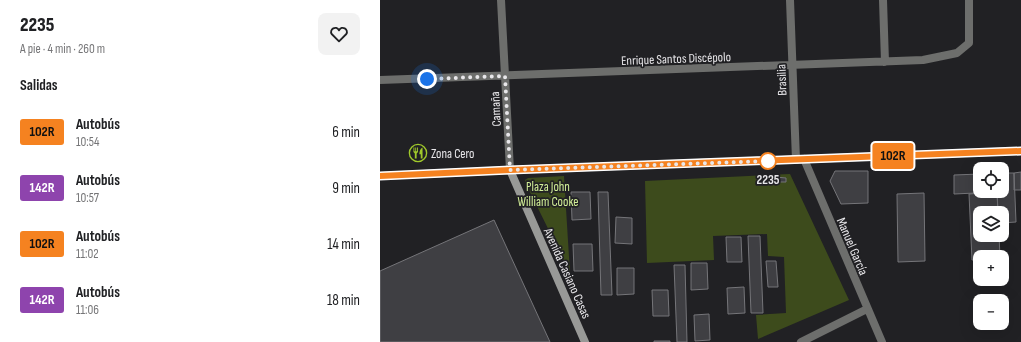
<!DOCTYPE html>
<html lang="es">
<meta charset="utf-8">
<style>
:root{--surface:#fff;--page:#f2f2f2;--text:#202124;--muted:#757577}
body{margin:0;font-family:"Sofia Sans Condensed",sans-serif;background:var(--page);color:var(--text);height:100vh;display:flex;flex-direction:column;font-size:15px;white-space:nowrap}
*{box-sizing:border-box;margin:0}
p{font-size:13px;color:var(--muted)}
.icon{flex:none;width:22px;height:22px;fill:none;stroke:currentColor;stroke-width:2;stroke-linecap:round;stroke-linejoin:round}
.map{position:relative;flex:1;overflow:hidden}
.side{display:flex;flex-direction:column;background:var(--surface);width:380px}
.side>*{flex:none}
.badge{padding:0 8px;border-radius:3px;font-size:14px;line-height:26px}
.tools{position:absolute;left:593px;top:162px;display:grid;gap:8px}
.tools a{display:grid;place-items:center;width:36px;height:36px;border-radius:8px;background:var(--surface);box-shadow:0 4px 16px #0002;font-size:20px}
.you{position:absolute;width:20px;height:20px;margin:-10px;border:3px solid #fff;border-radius:50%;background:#1a73e8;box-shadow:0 0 0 6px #1a73e833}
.map>.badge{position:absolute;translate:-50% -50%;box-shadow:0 0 0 2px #fff}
h2{padding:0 20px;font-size:15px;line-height:36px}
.round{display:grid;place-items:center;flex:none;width:42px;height:42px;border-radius:8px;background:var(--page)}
.summary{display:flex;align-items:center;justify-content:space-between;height:68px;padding:0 20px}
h1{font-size:19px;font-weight:800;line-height:30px}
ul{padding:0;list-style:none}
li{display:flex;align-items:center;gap:12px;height:56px;padding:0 20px}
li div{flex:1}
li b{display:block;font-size:15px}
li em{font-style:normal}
li .badge{min-width:44px;font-weight:700;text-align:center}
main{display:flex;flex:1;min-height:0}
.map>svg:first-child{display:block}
</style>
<main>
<section class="side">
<div class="summary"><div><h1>2235</h1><p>A pie · 4 min · 260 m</p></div><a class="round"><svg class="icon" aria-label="heart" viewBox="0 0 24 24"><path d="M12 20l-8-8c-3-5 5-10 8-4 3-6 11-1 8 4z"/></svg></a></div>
<h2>Salidas</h2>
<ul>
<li><span class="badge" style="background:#f58220;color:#111">102R</span><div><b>Autobús</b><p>10:54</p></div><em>6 min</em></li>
<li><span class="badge" style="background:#8e44ad;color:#fff">142R</span><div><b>Autobús</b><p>10:57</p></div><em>9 min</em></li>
<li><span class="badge" style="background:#f58220;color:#111">102R</span><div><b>Autobús</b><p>11:02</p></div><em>14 min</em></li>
<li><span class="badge" style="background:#8e44ad;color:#fff">142R</span><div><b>Autobús</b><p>11:06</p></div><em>18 min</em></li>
</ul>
</section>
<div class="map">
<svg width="641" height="342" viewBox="0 0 641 342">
<rect width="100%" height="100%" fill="#212124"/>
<path fill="#3d4b1c" d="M 410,174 L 469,300 L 378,339 L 376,315 L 406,313 L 404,257 L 388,256 L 387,234 L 333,236 L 334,260 L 267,263 L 265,181 Z
M 184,176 L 190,273 L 145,182 L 145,180 L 148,178 Z"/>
<path fill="#3f3f43" stroke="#757579" d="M 455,171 L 488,171 L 488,203 L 461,204 L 450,181 Z
M 641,172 L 641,190 L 634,190 L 634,173 Z
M 622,173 L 634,173 L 636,222 L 622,223 L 622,213 L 618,213 L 617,191 L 622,191 Z
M 600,174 L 600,191 L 617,191 L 617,192 L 574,194 L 574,175 Z
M 396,177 L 406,178 L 406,182 L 396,182 Z
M 191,192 L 210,192 L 211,219 L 192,220 Z
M 218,192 L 228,192 L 232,295 L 221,295 Z
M 617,192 L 618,213 L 600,213 L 600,235 L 619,235 L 620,257 L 600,257 L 600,260 L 592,260 L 589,194 Z
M 544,193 L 545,261 L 518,262 L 517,194 Z
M 236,217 L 252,218 L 252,244 L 235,243 Z
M 114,220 L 170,342 L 0,342 L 0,271 Z
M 368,236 L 380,236 L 383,313 L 371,313 Z
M 346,237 L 361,237 L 362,262 L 347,262 Z
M 193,244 L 212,244 L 213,271 L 194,271 Z
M 386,261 L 396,261 L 398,287 L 388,287 Z
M 311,263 L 327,263 L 328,289 L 311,290 Z
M 294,265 L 305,265 L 307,342 L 297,342 Z
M 237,268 L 254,268 L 254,294 L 237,295 Z
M 364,287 L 365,313 L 348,314 L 347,288 Z
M 272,290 L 288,290 L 289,316 L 273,316 Z
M 329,314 L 330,340 L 315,341 L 314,315 Z
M 274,341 L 290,341 L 290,342 L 274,342 Z"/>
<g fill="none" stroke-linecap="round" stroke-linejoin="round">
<path stroke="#6d6e6c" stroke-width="8" d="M 121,0 L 130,170
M 410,0 L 416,160
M 503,0 L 505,62
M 0,80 L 543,60 L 577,53 L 589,43 L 589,0
M 424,159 L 502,342
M 421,342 L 487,309"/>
<path stroke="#989997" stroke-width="8" d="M 130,170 L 205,342
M 0,176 L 130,170 L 641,151"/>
</g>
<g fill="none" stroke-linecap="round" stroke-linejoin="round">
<defs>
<path id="line" d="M 0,176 L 130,170 L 641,151"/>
</defs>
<use href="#line" stroke="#fff" stroke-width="9"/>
<use href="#line" stroke="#f58220" stroke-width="6"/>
<path stroke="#e8e7ea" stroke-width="4" stroke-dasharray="0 7.2" d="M 47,79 L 125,76 L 130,170 L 388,161"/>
</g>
<defs>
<symbol id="restaurant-ring" viewBox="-11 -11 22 22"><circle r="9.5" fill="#212124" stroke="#a0c92b" stroke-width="1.5"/><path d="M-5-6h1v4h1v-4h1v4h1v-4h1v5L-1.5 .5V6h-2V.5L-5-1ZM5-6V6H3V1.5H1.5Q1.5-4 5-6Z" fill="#a0c92b"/></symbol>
</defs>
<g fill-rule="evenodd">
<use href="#restaurant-ring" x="28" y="143" width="20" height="20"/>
</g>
<circle fill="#fff" stroke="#f58220" stroke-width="2" cx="388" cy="161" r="8"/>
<g text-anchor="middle" stroke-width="3.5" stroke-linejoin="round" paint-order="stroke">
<g font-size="13" fill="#e8e7ea" stroke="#212124">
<text transform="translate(296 58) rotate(-2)" y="5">Enrique Santos Discépolo</text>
<text transform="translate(401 80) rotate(-92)" y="5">Brasilia</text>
<text transform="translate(115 109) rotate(-93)" y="5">Camaña</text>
<text transform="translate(473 246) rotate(67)" y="5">Manuel García</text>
<text transform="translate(188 273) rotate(66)" y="5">Avenida Casiano Casas</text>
</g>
<g font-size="13" fill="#e8e7ea" stroke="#212124" text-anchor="start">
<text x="51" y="158">Zona Cero</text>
</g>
<g font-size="13" font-weight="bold" fill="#e8e7ea" stroke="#212124">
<text x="388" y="184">2235</text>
</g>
<g font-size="13" fill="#d3f098" stroke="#212124">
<text x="168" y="191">Plaza John<tspan x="168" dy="15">William Cooke</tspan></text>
</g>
</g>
</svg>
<div class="tools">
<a><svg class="icon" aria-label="locate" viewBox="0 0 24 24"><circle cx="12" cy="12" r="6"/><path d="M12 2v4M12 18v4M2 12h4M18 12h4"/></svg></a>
<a><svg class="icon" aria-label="layers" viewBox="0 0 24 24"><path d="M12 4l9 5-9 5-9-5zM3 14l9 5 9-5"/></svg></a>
<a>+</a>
<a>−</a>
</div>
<div class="you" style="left:47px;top:79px"></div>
<b class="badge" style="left:513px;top:156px;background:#f58220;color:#111">102R</b>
</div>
</main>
